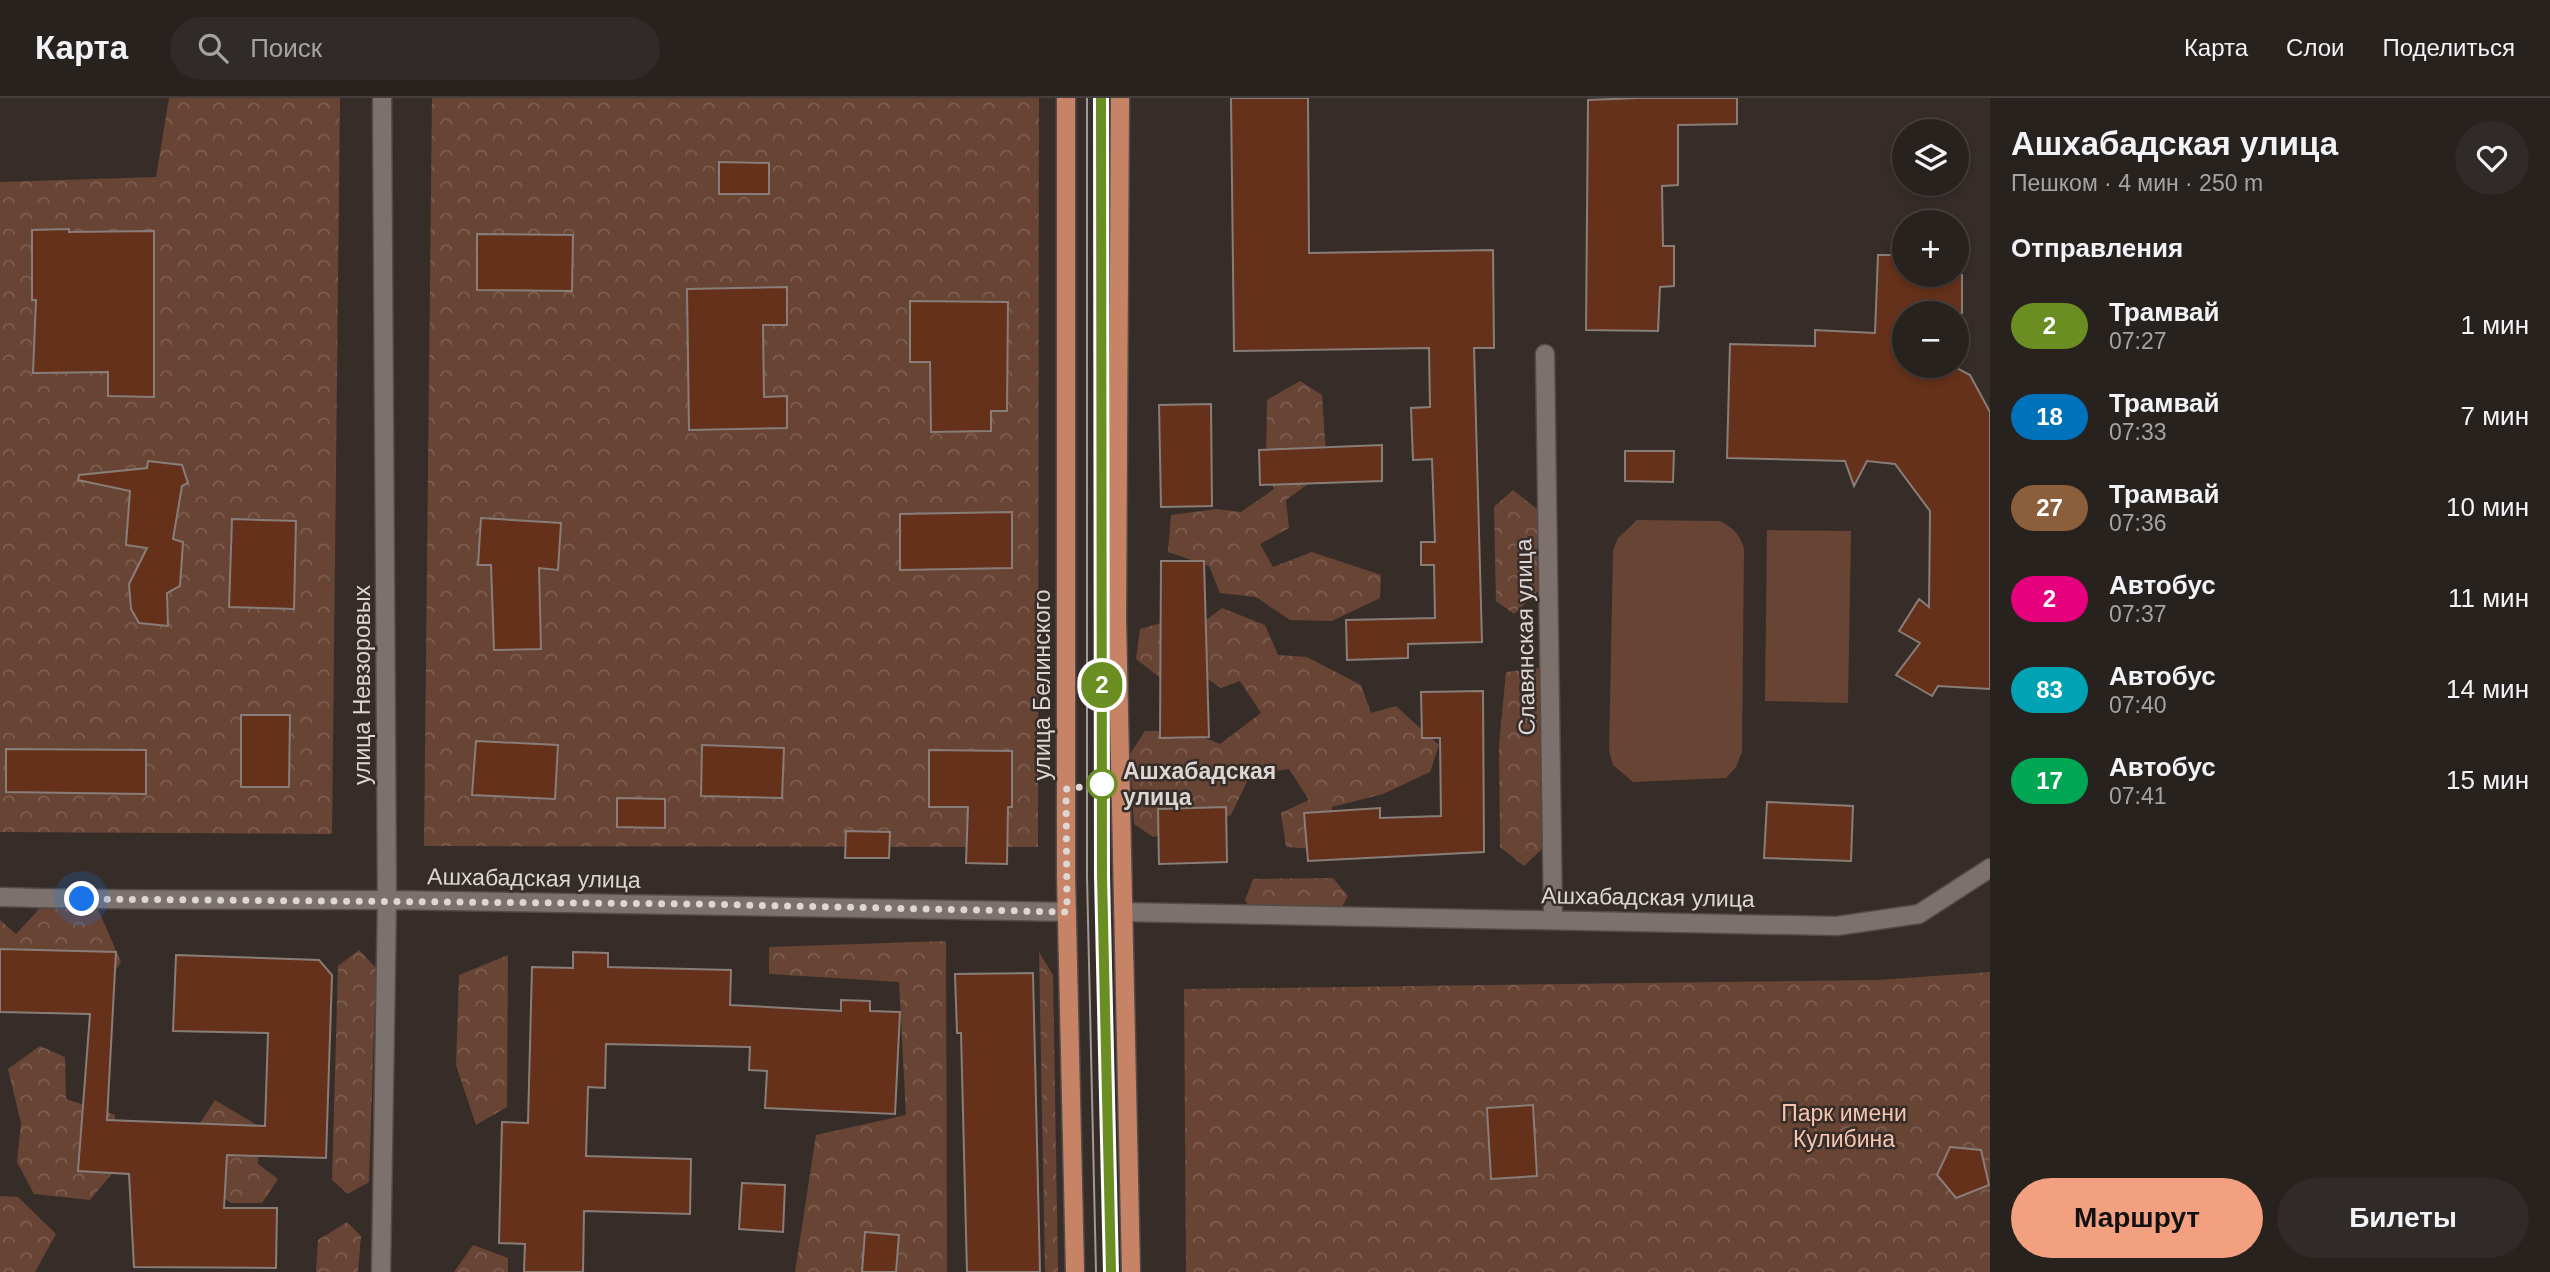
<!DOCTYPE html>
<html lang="ru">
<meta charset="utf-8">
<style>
:root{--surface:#28221f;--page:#302a28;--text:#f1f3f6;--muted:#a5a4a4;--line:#443f3d;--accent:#f2a07f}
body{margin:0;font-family:Helvetica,sans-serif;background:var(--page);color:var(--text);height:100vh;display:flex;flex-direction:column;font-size:26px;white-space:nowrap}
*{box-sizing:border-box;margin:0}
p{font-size:23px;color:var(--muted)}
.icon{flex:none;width:38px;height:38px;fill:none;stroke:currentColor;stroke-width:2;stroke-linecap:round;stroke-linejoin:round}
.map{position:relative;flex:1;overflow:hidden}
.side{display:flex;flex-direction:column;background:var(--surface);width:560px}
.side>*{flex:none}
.badge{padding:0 14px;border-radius:23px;font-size:24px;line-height:46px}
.tools{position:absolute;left:1892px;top:21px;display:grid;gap:14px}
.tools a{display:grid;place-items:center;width:77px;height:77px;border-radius:50%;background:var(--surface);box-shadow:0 4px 10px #0003,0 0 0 2px var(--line);font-size:35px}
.you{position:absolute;width:35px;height:35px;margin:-18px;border:5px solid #fff;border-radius:50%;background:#1a73e8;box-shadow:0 0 0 10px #1a73e833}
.map>.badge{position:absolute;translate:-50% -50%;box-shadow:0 0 0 4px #fff}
h2{padding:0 21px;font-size:26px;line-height:63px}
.round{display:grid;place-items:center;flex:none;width:74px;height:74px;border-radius:37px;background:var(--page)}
.overview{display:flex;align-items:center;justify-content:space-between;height:119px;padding:0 21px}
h1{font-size:33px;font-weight:600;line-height:52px}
.action{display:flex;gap:14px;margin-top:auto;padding:14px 21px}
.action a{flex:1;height:80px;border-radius:42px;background:var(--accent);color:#111;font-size:28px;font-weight:600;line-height:80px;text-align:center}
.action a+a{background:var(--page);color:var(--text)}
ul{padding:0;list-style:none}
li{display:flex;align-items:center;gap:21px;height:91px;padding:0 21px}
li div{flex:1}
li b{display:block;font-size:26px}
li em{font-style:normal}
li .badge{min-width:77px;font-weight:700;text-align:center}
header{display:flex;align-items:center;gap:42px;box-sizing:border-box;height:98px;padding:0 35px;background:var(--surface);border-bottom:2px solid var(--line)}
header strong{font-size:33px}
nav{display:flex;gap:38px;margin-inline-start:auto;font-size:24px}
.search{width:490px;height:63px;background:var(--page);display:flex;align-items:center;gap:18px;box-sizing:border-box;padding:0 24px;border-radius:38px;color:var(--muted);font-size:26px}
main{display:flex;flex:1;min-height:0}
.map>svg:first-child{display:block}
</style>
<header>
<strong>Карта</strong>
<div class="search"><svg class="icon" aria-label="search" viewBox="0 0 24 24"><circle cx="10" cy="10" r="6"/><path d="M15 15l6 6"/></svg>Поиск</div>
<nav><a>Карта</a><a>Слои</a><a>Поделиться</a></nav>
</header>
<main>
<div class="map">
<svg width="1990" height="1174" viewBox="0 0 1990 1174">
<defs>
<pattern id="forest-crowns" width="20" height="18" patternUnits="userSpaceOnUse" patternTransform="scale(1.75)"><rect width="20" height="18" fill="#684435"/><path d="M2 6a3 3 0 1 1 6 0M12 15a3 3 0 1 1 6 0" fill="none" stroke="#7d5e51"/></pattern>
</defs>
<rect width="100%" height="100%" fill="#362d29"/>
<path fill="url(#forest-crowns)" d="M 169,0 L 340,0 L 332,736 L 0,734 L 0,84 L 156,79 Z
M 432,0 L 1039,0 L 1038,749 L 424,748 Z
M 1300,283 L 1322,297 L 1327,372 L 1286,402 L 1289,430 L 1260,446 L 1273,469 L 1312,454 L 1381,477 L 1380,500 L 1332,523 L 1290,522 L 1256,499 L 1220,495 L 1209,468 L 1168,454 L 1171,417 L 1216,411 L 1241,414 L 1274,391 L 1266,366 L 1267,302 Z
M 1513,392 L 1537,411 L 1538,493 L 1514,516 L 1496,503 L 1494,409 Z
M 1222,510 L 1265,527 L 1278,557 L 1307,559 L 1361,587 L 1371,615 L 1396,608 L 1439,647 L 1430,674 L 1383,696 L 1332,709 L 1330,729 L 1314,751 L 1286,749 L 1281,715 L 1309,702 L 1289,671 L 1250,677 L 1231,717 L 1153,739 L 1134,726 L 1130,656 L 1145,633 L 1189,633 L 1220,646 L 1261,615 L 1240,583 L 1221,590 L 1197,574 L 1171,588 L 1136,561 L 1140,531 L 1168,523 L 1194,531 Z
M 1540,570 L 1544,637 L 1545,748 L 1524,768 L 1500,749 L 1499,647 L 1506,574 Z
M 1333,780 L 1348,798 L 1333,825 L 1260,827 L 1245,802 L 1253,781 Z
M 40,810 L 98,811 L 121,864 L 101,893 L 0,870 L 0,822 L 16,836 Z
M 946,843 L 947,1174 L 795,1174 L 816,1037 L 906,1017 L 899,884 L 769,876 L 769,849 Z
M 359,852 L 376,870 L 369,1084 L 348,1096 L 332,1082 L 338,868 Z
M 1039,854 L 1053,877 L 1058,1174 L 1045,1174 Z
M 508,857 L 507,1009 L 476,1027 L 456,967 L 459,877 Z
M 1990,874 L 1990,1174 L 1186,1174 L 1184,891 L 1878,882 Z
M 40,948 L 65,959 L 66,1001 L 115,1017 L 114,1073 L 90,1102 L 34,1096 L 17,1064 L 21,1025 L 8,971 Z
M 215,1002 L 260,1029 L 258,1066 L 278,1081 L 262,1105 L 231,1105 L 209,1089 L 195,1033 Z
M 0,1098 L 18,1099 L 56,1136 L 35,1174 L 0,1174 Z
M 347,1124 L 361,1138 L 358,1174 L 316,1174 L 318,1142 Z
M 473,1147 L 508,1160 L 508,1174 L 454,1174 Z"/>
<path fill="#684435" d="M 1637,422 L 1720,423 C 1733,430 1740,436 1744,451 L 1742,654 L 1736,669 L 1726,680 L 1633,684 L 1613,667 L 1609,653 L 1613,453 L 1618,440 Z
M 1767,432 L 1851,433 L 1848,605 L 1765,603 Z"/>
<path fill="#66311a" stroke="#887d79" stroke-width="2" d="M 1231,0 L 1308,0 L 1309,155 L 1493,152 L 1494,250 L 1474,250 L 1482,544 L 1408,546 L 1408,560 L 1347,562 L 1346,522 L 1435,520 L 1434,467 L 1421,467 L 1421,444 L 1435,444 L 1432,361 L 1413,362 L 1411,310 L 1430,309 L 1429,250 L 1234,253 Z
M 1638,0 L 1737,0 L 1737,26 L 1678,27 L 1678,87 L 1662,88 L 1663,148 L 1674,148 L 1674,188 L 1660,189 L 1658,233 L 1586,232 L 1588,2 Z
M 719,64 L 769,65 L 769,96 L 719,96 Z
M 69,131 L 69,134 L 154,133 L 154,299 L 108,298 L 108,274 L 33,275 L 36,202 L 32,202 L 32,132 Z
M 477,136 L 573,137 L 572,193 L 477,192 Z
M 1878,157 L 1904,157 L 1904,177 L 1962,177 L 1962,215 L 1904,215 L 1904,268 L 1953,268 L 1970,277 L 1990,314 L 1990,591 L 1938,588 L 1932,598 L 1896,577 L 1920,545 L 1899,533 L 1919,501 L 1929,509 L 1930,413 L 1895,366 L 1867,363 L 1854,388 L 1845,363 L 1727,360 L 1730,246 L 1815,248 L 1815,232 L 1875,235 Z
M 787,189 L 787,227 L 763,227 L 764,299 L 787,298 L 787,330 L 689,332 L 687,191 Z
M 910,203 L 1008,204 L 1007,313 L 991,313 L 991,333 L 931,334 L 930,264 L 910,264 Z
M 1211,306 L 1212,408 L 1161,409 L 1159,307 Z
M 1382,347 L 1382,383 L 1260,387 L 1259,352 Z
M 1625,353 L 1674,353 L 1673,384 L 1625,383 Z
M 148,363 L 182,367 L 188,385 L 182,388 L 173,441 L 183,444 L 180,488 L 167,495 L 168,528 L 139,525 L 131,511 L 129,486 L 147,450 L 126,447 L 130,393 L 78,382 L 79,377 L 147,370 Z
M 1012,414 L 1012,470 L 900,472 L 900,416 Z
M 481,420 L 561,425 L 558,472 L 539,470 L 541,551 L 494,552 L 491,467 L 478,467 Z
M 232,421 L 296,423 L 294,511 L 229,509 Z
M 1161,463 L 1204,463 L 1209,639 L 1160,640 Z
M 1483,593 L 1484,754 L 1308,763 L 1304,715 L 1380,710 L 1380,720 L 1441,718 L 1440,640 L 1422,640 L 1421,594 Z
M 241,617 L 290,617 L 289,689 L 241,689 Z
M 476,643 L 558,647 L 555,701 L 472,697 Z
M 702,647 L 784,650 L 782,700 L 701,698 Z
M 6,651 L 146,652 L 146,696 L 6,694 Z
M 929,652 L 1012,653 L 1012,709 L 1008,709 L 1007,766 L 966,765 L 968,709 L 929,709 Z
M 617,700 L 665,701 L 665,730 L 617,729 Z
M 1767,704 L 1853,708 L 1851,763 L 1764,760 Z
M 1226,709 L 1227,764 L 1159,766 L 1158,711 Z
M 846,733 L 890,734 L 889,760 L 845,760 Z
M 0,851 L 116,854 L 107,1022 L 265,1028 L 268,935 L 173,933 L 176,857 L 319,862 L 332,877 L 326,1060 L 227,1057 L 224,1110 L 277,1110 L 276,1170 L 134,1169 L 129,1076 L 78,1073 L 90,916 L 0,914 Z
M 573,854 L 608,855 L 608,869 L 731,872 L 730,907 L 841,913 L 841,902 L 870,903 L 870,913 L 900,914 L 895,1016 L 765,1010 L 767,973 L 749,972 L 750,949 L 606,946 L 605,990 L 588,989 L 586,1058 L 691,1061 L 690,1116 L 584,1113 L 583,1174 L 524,1174 L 525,1146 L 499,1145 L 502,1024 L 528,1025 L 532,869 L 573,870 Z
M 1033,875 L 1040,1174 L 967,1174 L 961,935 L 957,935 L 955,876 Z
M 1533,1007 L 1537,1078 L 1491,1081 L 1487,1010 Z
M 1950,1049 L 1981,1052 L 1989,1087 L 1956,1100 L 1937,1077 Z
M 742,1085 L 785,1087 L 783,1134 L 739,1131 Z
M 865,1134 L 899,1137 L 896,1174 L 862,1174 Z"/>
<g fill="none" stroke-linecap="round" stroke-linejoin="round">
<defs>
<path id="minor" d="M 1545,256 L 1553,822
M 0,799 C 131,803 260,801 391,802 C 617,805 842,809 1067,814
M 1123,814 L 1837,828 L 1919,816 L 1990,770
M 381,1174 L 387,802 L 382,0"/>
<path id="primary" d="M 1066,0 L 1066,778 L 1075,1174
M 1120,0 L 1117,522 L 1131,1174"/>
</defs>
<use href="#minor" stroke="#524b48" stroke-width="21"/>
<use href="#primary" stroke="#524b48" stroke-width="21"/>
<use href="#minor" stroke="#7c716d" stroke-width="18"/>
<use href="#primary" stroke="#c78366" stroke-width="18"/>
<path stroke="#a09996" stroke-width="2" d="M 1087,0 L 1087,778 L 1096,1174
M 1101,0 L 1102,778 L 1111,1174"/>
</g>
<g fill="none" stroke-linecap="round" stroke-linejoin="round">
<defs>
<path id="line" d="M 1101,0 L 1102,778 L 1111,1174"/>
</defs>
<use href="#line" stroke="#fff" stroke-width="16"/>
<use href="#line" stroke="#6b8e23" stroke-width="10"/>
<path stroke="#dcd6d4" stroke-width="7" stroke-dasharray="0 12.6" d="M 82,801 L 697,806 L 1067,814 L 1066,691 L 1102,686"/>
</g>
<circle fill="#fff" stroke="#6b8e23" stroke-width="3.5" cx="1102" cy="686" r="14"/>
<g text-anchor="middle" stroke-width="5" stroke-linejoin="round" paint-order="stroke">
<g font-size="23" fill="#dcd6d4" stroke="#362d29">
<text transform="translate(1525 539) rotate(-91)" y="8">Славянская улица</text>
<text transform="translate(362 587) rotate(-90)" y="8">улица Невзоровых</text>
<text transform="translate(1042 587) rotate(-90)" y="8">улица Белинского</text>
<text transform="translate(534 780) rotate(1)" y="8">Ашхабадская улица</text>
<text transform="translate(1648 799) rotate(1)" y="8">Ашхабадская улица</text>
</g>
<g font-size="23" font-weight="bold" fill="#dcd6d4" stroke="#362d29" text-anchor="start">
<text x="1123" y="681">Ашхабадская<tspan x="1123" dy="26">улица</tspan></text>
</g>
<g font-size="23" fill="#f9c4ae" stroke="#362d29">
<text x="1844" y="1023">Парк имени<tspan x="1844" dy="26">Кулибина</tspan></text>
</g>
</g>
</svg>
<div class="tools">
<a><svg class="icon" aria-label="layers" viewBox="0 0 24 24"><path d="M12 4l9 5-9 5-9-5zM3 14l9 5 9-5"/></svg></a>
<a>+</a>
<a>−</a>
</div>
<div class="you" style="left:82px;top:801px"></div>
<b class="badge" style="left:1102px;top:587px;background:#6b8e23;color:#fff">2</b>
</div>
<section class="side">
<div class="overview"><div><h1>Ашхабадская улица</h1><p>Пешком · 4 мин · 250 m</p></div><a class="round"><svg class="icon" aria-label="heart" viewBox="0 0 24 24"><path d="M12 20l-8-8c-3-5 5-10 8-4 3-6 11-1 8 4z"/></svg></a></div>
<h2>Отправления</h2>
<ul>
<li><span class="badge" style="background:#6b8e23;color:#fff">2</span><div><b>Трамвай</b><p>07:27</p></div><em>1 мин</em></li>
<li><span class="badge" style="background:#0072bc;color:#fff">18</span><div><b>Трамвай</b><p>07:33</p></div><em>7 мин</em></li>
<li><span class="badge" style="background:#8b5e3c;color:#fff">27</span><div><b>Трамвай</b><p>07:36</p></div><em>10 мин</em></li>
<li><span class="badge" style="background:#e6007e;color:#fff">2</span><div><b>Автобус</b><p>07:37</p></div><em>11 мин</em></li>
<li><span class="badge" style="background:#00a3b4;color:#fff">83</span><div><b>Автобус</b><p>07:40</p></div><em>14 мин</em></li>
<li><span class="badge" style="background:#00a651;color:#fff">17</span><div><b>Автобус</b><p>07:41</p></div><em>15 мин</em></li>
</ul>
<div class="action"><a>Маршрут</a><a>Билеты</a></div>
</section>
</main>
